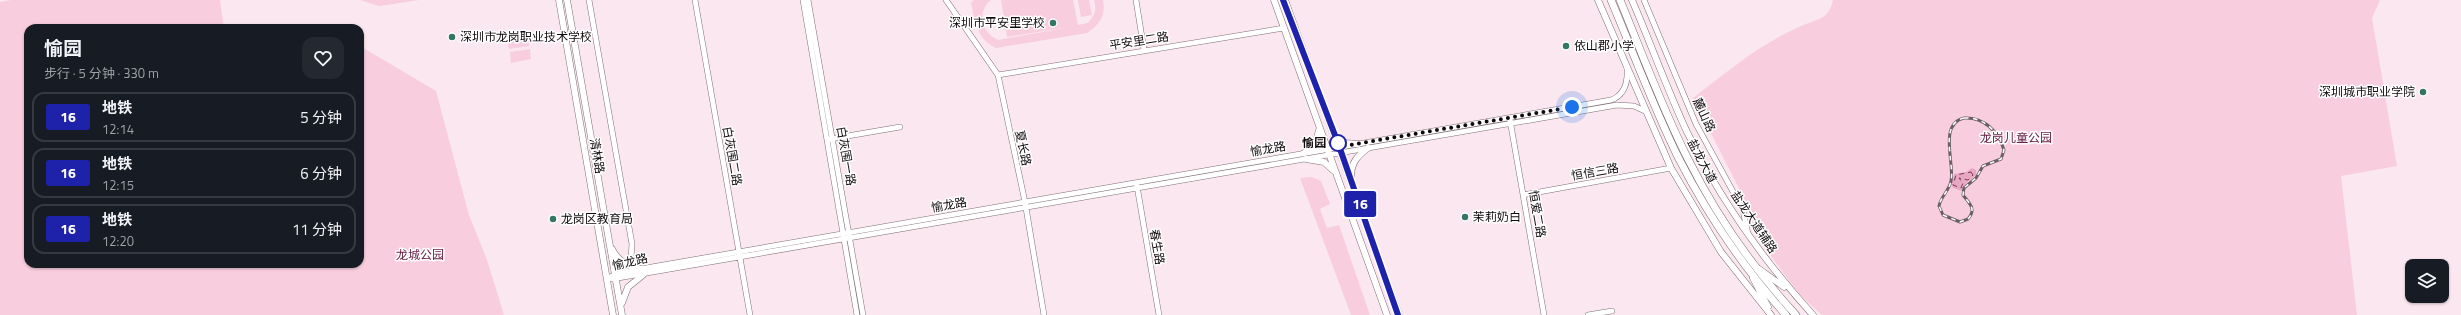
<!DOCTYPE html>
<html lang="zh">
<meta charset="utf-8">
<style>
:root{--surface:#171b24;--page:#242831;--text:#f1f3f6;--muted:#9ea1a6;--line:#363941}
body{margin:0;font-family:"Titillium Web","Noto Sans SC",sans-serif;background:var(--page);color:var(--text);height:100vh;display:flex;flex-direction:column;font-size:15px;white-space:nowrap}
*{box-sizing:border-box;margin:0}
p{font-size:13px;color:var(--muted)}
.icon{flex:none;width:22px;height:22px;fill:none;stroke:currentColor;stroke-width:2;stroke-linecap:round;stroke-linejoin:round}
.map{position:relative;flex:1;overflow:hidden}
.side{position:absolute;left:24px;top:24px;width:340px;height:244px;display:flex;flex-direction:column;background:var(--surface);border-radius:12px;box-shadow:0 1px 3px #0004}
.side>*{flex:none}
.badge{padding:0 8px;border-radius:3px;font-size:14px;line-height:26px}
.tools{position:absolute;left:2405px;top:259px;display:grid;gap:8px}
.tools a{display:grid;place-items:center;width:44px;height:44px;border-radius:8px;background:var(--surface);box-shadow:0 1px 3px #0004;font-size:20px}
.you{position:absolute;width:20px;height:20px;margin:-10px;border:3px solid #fff;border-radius:50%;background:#1a73e8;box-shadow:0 0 0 6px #1a73e833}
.map>.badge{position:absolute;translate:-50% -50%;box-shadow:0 0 0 2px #fff}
.round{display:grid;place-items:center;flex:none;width:42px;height:42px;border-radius:12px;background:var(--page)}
.summary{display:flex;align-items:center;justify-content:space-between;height:68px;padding:0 20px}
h1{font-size:19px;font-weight:700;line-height:30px}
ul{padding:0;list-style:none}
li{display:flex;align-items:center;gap:12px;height:50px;margin:0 8px 6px;padding:0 12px;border:2px solid var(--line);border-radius:12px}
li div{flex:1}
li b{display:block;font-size:15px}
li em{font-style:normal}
li .badge{min-width:44px;font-weight:700;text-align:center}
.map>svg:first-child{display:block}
</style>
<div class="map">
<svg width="2461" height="315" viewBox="0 0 2461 315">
<rect width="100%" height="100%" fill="#fbe7ef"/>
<path fill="#f8cdde" d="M 11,0 L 220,0 L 224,28 L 28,28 L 28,264 L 360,264 L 360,46 L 436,91 L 469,215 L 487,260 L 504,315 L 0,315 L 0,2 Z
M 360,0 L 419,0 L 379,6 Z
M 974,0 L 991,0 C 976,12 982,33 998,40 L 1075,26 L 1007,37 L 1001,0 L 1073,0 L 1078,25 L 1088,23 C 1095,15 1097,10 1094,0 L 1103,0 C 1106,16 1100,24 1087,33 L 996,48 C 977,39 975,22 971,3 Z
M 1078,0 L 1089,0 L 1092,15 L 1081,17 Z
M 1833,0 L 2380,0 L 2372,18 L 2397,166 L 2341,176 L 2357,315 L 1822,315 L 1799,294 L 1756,236 L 1750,210 L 1693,98 C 1731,69 1768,37 1814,21 C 1825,18 1831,11 1833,0 Z
M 527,35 L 529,46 L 509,49 L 507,38 Z
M 530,49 L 531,59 L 511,63 L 510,52 Z
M 1312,177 L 1321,181 L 1330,204 L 1320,209 L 1327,228 L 1339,225 L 1370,315 L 1351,315 L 1300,178 Z"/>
<path fill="#e7a8c2" d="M 1972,168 L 1976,170 L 1976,175 L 1965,184 L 1962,191 L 1953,188 L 1951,184 L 1954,174 L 1966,172 Z"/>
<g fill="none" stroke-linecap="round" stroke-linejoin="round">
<path stroke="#803559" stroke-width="1" stroke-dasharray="5 4" stroke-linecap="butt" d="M 1971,172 L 1973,175 L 1968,180 L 1959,178 L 1963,183 L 1961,188 L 1953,185 L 1956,175 Z"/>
<defs>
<path id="minor" d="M 589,0 L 632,244 L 631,258
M 695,0 L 750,315
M 803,0 L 857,315
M 808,0 L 863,315
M 946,0 L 998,75 L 1025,202 L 1044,315
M 1136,0 L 1144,50
M 1644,0 L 1696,124 L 1743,210 L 1748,234
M 998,75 L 1284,28
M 1510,120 L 1544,315
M 830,139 L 900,127
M 1137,186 L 1159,315
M 1523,195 L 1671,168
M 607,278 L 623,272 L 1611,100 C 1625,95 1628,82 1627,68
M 612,279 L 1617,105 L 1634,106 L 1645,111
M 1588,315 L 1612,311"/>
<path id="major" d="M 559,0 L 613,315
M 567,0 L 622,315
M 1274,0 L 1387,315
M 1285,0 L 1399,315
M 1598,0 L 1671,168 L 1721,252 L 1771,315
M 1632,0 C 1651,44 1667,89 1687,132 C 1720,199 1763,260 1813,315
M 1336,136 L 1345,143 L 1358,144
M 1304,153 L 1315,146 L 1319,130
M 1306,159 L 1324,162 L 1334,171
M 1351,177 C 1351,163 1357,156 1368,148
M 612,249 C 618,262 629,267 642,269
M 1759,269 L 1784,287
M 1753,278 L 1768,307
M 622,303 L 628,287 L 643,275"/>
<path id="highway" d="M 1611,0 C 1633,52 1653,106 1678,157 C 1707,214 1743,267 1786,315
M 1620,0 C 1642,53 1662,108 1688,159 C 1716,215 1753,268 1796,315"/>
</defs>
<use href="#minor" stroke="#7f6e74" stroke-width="6"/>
<use href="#major" stroke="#7f6e74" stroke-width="7"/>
<use href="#highway" stroke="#7f6e74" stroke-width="8"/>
<use href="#minor" stroke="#fff" stroke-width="5"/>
<use href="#major" stroke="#fff" stroke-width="6"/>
<use href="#highway" stroke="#fff" stroke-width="7"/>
<defs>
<path id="rail" d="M 1964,118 C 1984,117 1998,131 2004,150 L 2001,159 L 1983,166 L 1976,178 L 1964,188 L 1963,195 C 1969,203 1977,209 1968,219 L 1960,222 L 1943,215 L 1939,206 C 1941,196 1949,191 1951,181 C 1955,164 1938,124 1964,118 Z"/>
</defs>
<use href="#rail" stroke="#6b5f64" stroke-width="3"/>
<use href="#rail" stroke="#fff" stroke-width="1.5" stroke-dasharray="4.5" stroke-linecap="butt"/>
</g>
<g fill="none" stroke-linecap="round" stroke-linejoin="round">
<defs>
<path id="line" d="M 1283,0 L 1338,143 L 1398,315"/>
</defs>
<use href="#line" stroke="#fff" stroke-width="9"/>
<use href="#line" stroke="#1e22aa" stroke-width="6"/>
<path stroke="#110a0d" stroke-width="4" stroke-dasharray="0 7.2" d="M 1338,143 L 1336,142 L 1338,147 L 1572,107"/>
</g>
<g fill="#367563" stroke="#fff" stroke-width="1.5">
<circle cx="1053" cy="23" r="4"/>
<circle cx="452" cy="37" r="4"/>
<circle cx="1566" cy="46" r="4"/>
<circle cx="2423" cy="92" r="4"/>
<circle cx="1465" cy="217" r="4"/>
<circle cx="553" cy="219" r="4"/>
</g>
<circle fill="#fff" stroke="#1e22aa" stroke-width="2" cx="1338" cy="143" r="8"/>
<g text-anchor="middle" stroke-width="3" stroke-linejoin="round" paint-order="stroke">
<g font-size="12" fill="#110a0d" stroke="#fff" text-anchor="start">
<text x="1045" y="27" text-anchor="end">深圳市平安里学校</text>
<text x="460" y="41">深圳市龙岗职业技术学校</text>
<text x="1574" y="50">依山郡小学</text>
<text x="2415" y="96" text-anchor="end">深圳城市职业学院</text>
<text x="1473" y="221">茉莉奶白</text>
<text x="561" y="223">龙岗区教育局</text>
</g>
<g font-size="12" fill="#110a0d" stroke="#fff">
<text transform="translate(1139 41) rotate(-9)" y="4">平安里二路</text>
<text transform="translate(1704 115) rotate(65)" y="4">麓山路</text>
<text transform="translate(1023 148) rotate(78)" y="4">夏长路</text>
<text transform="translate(1268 149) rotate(-10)" y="4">愉龙路</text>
<text transform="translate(597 156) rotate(80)" y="4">清林路</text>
<text transform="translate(732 156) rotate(80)" y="4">白灰围二路</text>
<text transform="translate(846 156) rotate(80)" y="4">白灰围一路</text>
<text transform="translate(1702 161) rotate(62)" y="4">盐龙大道</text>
<text transform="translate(1595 172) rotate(-10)" y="4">恒信三路</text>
<text transform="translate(949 205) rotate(-10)" y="4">愉龙路</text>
<text transform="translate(1537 214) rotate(80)" y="4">恒爱二路</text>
<text transform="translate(1754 222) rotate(56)" y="4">盐龙大道辅路</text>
<text transform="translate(1157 247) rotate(80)" y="4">春生路</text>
<text transform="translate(630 262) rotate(-13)" y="4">愉龙路</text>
</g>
<g font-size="12" fill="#692146" stroke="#fff">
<text x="2016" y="142">龙岗儿童公园</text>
<text x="420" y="259">龙城公园</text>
</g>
<g font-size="12" font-weight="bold" fill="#110a0d" stroke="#fff" text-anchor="end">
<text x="1326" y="147">愉园</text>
</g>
</g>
</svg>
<div class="tools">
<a><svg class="icon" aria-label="layers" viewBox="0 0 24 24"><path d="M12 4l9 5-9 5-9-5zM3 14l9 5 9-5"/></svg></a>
</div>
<div class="you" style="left:1572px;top:107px"></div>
<b class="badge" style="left:1360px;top:204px;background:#1e22aa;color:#fff">16</b>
<section class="side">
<div class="summary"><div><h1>愉园</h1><p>步行 · 5 分钟 · 330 m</p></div><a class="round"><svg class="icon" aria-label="heart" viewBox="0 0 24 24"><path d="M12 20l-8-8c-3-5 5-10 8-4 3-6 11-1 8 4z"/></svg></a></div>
<ul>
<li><span class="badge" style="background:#1e22aa;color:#fff">16</span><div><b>地铁</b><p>12:14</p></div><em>5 分钟</em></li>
<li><span class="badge" style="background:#1e22aa;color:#fff">16</span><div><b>地铁</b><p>12:15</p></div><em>6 分钟</em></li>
<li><span class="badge" style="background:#1e22aa;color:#fff">16</span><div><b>地铁</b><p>12:20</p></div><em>11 分钟</em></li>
</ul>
</section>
</div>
